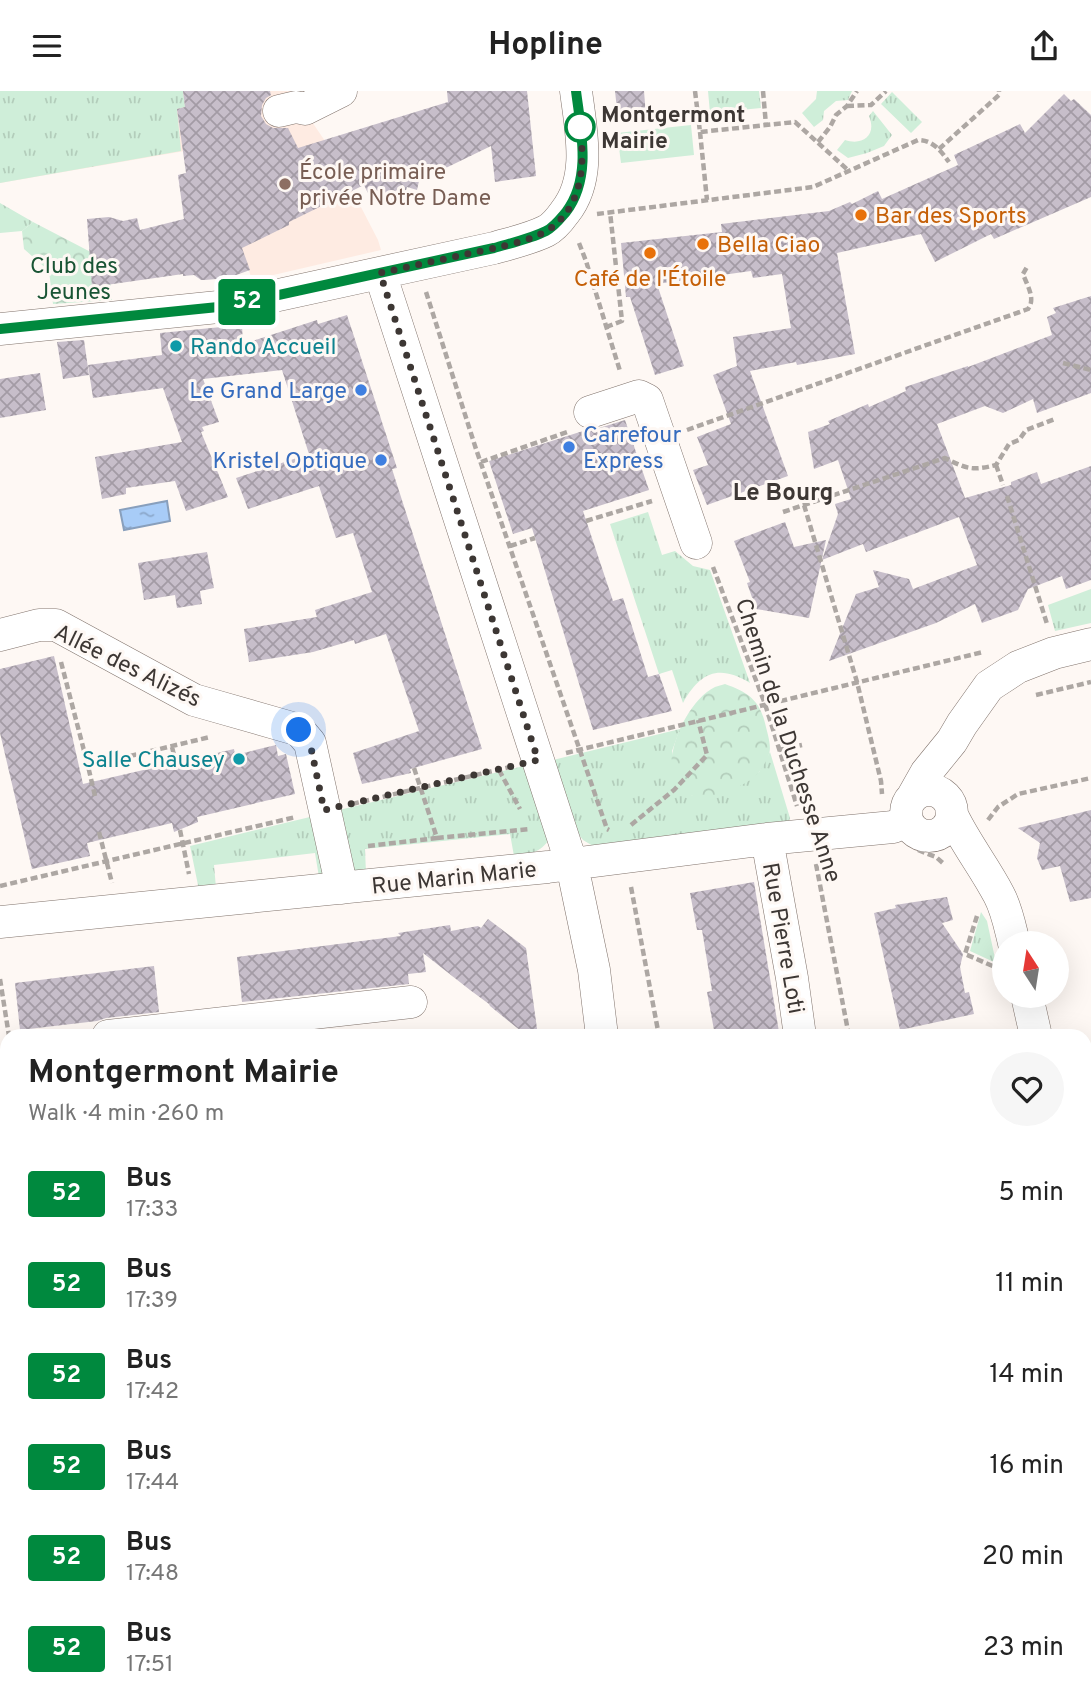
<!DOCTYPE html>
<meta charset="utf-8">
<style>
:root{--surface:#fff;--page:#f6f6f6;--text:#222;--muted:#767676}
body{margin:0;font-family:Overpass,sans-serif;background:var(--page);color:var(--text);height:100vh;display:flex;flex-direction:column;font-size:26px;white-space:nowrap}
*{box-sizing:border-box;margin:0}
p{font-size:23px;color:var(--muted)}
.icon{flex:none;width:38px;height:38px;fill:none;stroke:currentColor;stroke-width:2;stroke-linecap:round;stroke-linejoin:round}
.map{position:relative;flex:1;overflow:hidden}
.panel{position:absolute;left:0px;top:938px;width:1092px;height:679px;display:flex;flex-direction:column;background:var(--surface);border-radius:21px 21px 0 0;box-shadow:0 7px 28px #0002}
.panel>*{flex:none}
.badge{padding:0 14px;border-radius:5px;font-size:24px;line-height:46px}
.needle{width:46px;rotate:348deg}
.fabs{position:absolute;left:992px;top:840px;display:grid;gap:14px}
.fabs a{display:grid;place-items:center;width:77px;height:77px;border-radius:50%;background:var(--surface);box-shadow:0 7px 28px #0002;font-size:35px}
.you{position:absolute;width:35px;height:35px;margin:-18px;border:5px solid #fff;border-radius:50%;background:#1a73e8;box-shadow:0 0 0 10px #1a73e833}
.map>.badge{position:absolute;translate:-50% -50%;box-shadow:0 0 0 4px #fff}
.round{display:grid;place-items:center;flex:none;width:74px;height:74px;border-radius:37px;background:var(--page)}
.overview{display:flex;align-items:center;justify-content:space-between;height:119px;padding:0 28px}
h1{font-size:33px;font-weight:700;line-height:52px}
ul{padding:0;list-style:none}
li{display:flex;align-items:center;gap:21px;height:91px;padding:0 28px}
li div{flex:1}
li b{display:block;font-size:26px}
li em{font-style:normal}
li .badge{min-width:77px;font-weight:700;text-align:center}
header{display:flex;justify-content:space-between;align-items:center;height:91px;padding:0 28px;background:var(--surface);font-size:32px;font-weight:700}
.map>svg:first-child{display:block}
</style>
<header><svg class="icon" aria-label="menu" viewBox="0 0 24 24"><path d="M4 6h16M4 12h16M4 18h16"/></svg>Hopline<svg class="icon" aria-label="share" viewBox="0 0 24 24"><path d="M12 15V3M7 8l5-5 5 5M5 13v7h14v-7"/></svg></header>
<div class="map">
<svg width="1091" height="1617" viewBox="0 0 1091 1617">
<defs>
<pattern id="grass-tufts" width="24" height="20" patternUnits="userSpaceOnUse" patternTransform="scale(1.75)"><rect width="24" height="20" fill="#cfeed9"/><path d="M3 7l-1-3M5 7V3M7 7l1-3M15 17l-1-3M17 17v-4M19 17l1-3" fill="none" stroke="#b3cdbb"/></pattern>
<pattern id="park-crowns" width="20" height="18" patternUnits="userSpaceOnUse" patternTransform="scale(1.75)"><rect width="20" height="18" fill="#cfeed9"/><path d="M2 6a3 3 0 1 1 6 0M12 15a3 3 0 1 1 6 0" fill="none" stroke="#b3cdbb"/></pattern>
<pattern id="water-ripples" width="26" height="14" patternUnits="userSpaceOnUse" patternTransform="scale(1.75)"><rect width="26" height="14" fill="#a8ccf7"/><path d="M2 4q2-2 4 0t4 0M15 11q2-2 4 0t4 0" fill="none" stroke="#8aa6c9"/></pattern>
<pattern id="building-cross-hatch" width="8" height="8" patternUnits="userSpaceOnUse" patternTransform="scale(1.75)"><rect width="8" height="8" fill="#c7beca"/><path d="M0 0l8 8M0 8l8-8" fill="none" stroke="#a39ba5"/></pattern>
</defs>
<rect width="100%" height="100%" fill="#fef8f4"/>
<path fill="#feebe2" d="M 0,0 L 297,0 L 308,25 L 325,50 L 362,118 L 378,149 L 381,159 L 252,189 L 234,133 L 202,57 L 0,92 Z"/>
<path fill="url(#grass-tufts)" d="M 0,0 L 183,0 L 185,16 L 177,18 L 181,60 L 0,92 Z
M 708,0 L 759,0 L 761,17 L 710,22 Z
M 817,0 L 852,0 L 848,9 L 836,10 L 824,20 L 823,29 L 814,36 L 802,22 L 816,8 Z
M 892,1 L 922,31 L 911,42 L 881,13 Z
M 873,20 L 892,44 L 884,55 L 867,62 L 848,67 L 837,59 L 845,49 C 863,55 877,44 869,25 Z
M 0,112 L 33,131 L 22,140 L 0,142 Z
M 648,421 L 662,464 L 675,460 L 693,475 L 710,479 L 750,592 C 719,573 700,581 683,612 L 672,579 L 659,583 L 610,433 Z
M 1091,498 L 1091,532 L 1055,540 L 1048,514 Z
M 680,638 L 672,660 L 677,694 L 683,700 L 693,705 L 759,681 L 770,661 L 790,727 L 788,733 L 593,755 L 583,749 L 576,740 L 553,669 Z
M 528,674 L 549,748 C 541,762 529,763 514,765 L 510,743 L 365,758 L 366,782 L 354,783 L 339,719 Z
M 314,725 L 328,785 L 319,786 L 315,762 L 214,774 L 216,797 L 199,799 L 190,755 Z
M 981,821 L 987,830 L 996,872 L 970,860 Z"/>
<path fill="url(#park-crowns)" d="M 33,131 L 108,170 L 112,209 L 53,213 L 49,180 L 24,158 L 22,140 Z
M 725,593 C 747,601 759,608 765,632 C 767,641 772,655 769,663 C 767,669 762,678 758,682 C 741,700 687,722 674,689 C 663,662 689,608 715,596 C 718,595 722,594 725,593 Z"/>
<path fill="#cfeed9" d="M 691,34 L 694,64 L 621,72 L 617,42 Z"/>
<path fill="url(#water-ripples)" stroke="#889fbc" stroke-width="2" d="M 167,410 L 170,430 L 124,439 L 120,419 Z"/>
<path fill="url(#building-cross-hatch)" d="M 183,0 L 270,0 L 271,4 L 266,7 L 262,14 L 261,25 L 266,33 L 273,37 L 288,37 L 298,57 L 448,11 L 447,0 L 527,0 L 536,85 L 495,91 L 491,55 L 419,90 L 417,99 L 407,96 L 404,106 L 394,102 L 391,111 L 383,108 L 373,112 L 364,94 L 289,131 L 289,134 L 242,157 L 250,179 L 228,187 L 205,189 L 201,189 L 194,184 L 183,185 L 183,183 L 92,196 L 87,128 L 109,126 L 123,130 L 137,127 L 140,139 L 184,128 L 178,84 L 186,82 L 177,18 L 185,16 Z
M 615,0 L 644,0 L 646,25 L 618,28 Z
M 1064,3 L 1071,10 L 1074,8 L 1091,24 L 1091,106 L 994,148 L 991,143 L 935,171 L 921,143 L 837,162 L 855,263 L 797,274 L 796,271 L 750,280 L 788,385 L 707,414 L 693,379 L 708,374 L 697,346 L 731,333 L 713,284 L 737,275 L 733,246 L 791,237 L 782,183 L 753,187 L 751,180 L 657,193 L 684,275 L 655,284 L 630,206 L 626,206 L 621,152 L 722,141 L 721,133 L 829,120 L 850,111 L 852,113 L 878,100 L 882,108 L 958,74 L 954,64 L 1020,33 L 1025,42 Z
M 1091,205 L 1091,302 L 1037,322 L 1033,308 L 1003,322 L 985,315 L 937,333 L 965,407 L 1011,394 L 1011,391 L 1037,381 L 1041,393 L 1091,375 L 1091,489 L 1066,498 L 1062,485 L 1028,498 L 1018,519 L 982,532 L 975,513 L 936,532 L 829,570 L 856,503 L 879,496 L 873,479 L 909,488 L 913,498 L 977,474 L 959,426 L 866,461 L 863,453 L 822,469 L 838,423 L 835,413 L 851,408 L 838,369 L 814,378 L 808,341 L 830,333 L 828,330 L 868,313 L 869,316 L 906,300 L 905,296 L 968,275 L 968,276 L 1052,244 L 1047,226 L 1056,222 L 1053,217 Z
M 347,224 L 397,377 L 392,378 L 482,658 L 410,678 L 411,682 L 362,693 L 353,662 L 419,640 L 386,543 L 355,553 L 354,549 L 313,561 L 249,571 L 244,538 L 317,526 L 315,519 L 372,501 L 353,442 L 336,447 L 319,395 L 248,418 L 236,387 L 309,363 L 282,279 L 203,288 L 219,331 L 202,336 L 204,340 L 201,341 L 228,406 L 186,420 L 175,390 L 126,397 L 126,403 L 102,408 L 95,366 L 182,351 L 163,297 L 93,307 L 88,274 L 162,264 L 160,242 L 242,234 L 243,253 L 317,229 L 318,233 Z
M 84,249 L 89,284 L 63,288 L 57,251 Z
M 40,282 L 46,319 L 0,327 L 0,288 Z
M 625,329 L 649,399 L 583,420 L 613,510 L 623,507 L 648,586 L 659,583 L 672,620 L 593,639 L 532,437 L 513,443 L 489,370 L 586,339 L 596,338 Z
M 785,431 L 794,456 L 826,449 L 809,527 L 756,518 L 747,492 L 750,491 L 734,450 Z
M 207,461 L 214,497 L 200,500 L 202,513 L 177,517 L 175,504 L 144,509 L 138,472 Z
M 54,565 L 83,693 L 234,658 L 235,664 L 276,654 L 278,665 L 286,663 L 295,703 L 197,726 L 198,731 L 174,741 L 172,732 L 87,752 L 90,765 L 32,778 L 0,642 L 0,578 Z
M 1091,719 L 1091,807 L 1070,811 L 1060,775 L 1042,779 L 1037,767 L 1040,752 L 1018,737 Z
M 754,791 L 779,941 L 770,942 L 771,945 L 723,945 L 722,938 L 714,939 L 707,901 L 712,900 L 702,839 L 697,839 L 690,802 Z
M 947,806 L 953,829 L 942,832 L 963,863 L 960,876 L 965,902 L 969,901 L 974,923 L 900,939 L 874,822 L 896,817 L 895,814 Z
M 488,828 L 526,857 L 538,945 L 527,945 L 490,915 L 489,913 L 470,899 L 423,862 L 426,881 L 408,883 L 409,893 L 242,911 L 237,866 L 401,845 L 398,842 L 450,834 L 451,840 L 478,835 L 481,837 Z
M 154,875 L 159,921 L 106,927 L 97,930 L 20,939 L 15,892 Z"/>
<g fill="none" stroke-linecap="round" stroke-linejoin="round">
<defs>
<path id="minor" d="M 279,20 L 296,16 L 305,18 L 341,0
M 380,182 L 572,774 L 594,879 L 602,945
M 0,238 L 228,215 L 494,157 C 511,152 530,148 546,140 C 554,136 560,128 565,121 C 592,87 581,40 576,0
M 590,321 L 639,305 L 647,309 L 696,452
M 0,544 L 39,534 L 56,534 L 194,609 L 299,639 L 310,652 L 342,797
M906 722a23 23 0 1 1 46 0a23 23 0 1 1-46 0Z
M 913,705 L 926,682 L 952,650 L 962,633 L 989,595 L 1018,576 L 1054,562 L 1091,553
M 953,726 C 966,753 985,777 999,804 C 1007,819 1010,836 1014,852
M 767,748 L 792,887 L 800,945
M 0,831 L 548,776 L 767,748 L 893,736 L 907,730
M 1027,905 L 1036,945
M 108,945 L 411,911
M 0,1009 L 7,1049
M 1085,1051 L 1091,1064
M 0,1221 L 7,1220
M 0,1501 L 7,1501
M 1085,1584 L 1091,1582
M 85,1617 L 86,1610"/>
</defs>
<use href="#minor" stroke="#80736c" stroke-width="33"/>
<path stroke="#ada7a3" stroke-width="4.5" stroke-dasharray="7 3.5" stroke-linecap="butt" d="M 695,0 L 700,41 L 795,31 L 849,80
M 763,0 L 766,34
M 847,15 L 871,14 L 886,0
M 700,41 L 707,109
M 818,51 L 830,36 L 836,24 L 847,15 L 857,0
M 939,58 L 999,4 L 999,0
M 597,123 L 813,96 L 918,49 C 933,49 941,60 949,71
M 579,152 L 586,170 L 620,280
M 426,201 L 476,358 L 607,738 L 609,739
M 606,236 L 622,230 L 610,121
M 1063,272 L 1091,279
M 687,339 L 1028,218 C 1036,208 1027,194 1023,183 L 1027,176
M 481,371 L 570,340
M 996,374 L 1003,394
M 1007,405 L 1047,533
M 804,414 L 857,591 L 881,690 L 882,703
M 783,421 L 945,367 C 967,378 972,380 996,374 L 1009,353 L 1019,349 L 1026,339 L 1055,328
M 586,430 L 652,410
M 510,455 L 535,447
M 713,476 L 765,613 L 797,715
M 61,571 L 88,675
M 1036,604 L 1091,591
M 172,656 L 176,672
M 779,659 L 802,654
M 566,662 L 983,561
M 414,677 L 437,747 L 530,738
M 499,679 L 520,718
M 95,705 L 88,675 L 210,646
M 352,713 L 510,676
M 988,729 L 998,716 L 1018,703 L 1091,687
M 631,734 L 674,699 L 707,664 L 698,629
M 180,739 L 189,783
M 99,741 L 112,792
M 368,755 L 437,747
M 918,759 L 936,766 L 944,773
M 816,773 L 849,945
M 0,795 L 296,726
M 631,796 L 659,945
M 977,825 L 965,863 L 995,876
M 0,888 L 9,945
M 1085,1108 L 1091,1123
M 1085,1145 L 1091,1140
M 1085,1378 L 1091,1385"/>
<use href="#minor" stroke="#fff" stroke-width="32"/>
</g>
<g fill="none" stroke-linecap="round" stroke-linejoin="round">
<defs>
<path id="line" d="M 0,238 L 228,215 L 494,157 C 511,152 530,148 546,140 C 554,136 560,128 566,121 C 592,87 581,40 576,0"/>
</defs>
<use href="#line" stroke="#fff" stroke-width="16"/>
<use href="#line" stroke="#00893e" stroke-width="10"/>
<path stroke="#3d3734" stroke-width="7" stroke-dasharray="0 12.6" d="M 299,639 L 310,652 L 324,719 L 538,669 L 380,182 C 412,175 444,168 476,161 C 496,157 531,150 548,139 C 583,116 585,73 580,36"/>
</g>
<circle fill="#fff" stroke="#00893e" stroke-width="3.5" cx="580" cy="36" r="14"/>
<circle fill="#8d6e63" stroke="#fef8f4" stroke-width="2.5" cx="285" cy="93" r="7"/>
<g fill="#e8710a" stroke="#fef8f4" stroke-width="2.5">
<circle cx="861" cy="124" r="7"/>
<circle cx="703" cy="153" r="7"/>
<circle cx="650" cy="162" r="7"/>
</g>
<g fill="#0f9aa8" stroke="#fef8f4" stroke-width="2.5">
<circle cx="176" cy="255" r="7"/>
<circle cx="239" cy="668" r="7"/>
</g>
<g fill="#3f7fe0" stroke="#fef8f4" stroke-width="2.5">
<circle cx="361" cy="299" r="7"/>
<circle cx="569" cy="356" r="7"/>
<circle cx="381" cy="369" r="7"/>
</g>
<g text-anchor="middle" stroke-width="6" stroke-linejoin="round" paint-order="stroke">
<g font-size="23" font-weight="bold" fill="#3d3734" stroke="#fef8f4" text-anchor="start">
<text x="601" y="31">Montgermont<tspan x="601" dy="26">Mairie</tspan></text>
</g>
<g font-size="23" fill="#785e54" stroke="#fef8f4" text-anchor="start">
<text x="299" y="88">École primaire<tspan x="299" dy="26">privée Notre Dame</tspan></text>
</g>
<g font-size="23" fill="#c56008" stroke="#fef8f4" text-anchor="start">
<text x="875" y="132">Bar des Sports</text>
<text x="717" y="161">Bella Ciao</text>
<text x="650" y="195" text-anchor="middle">Café de l'Étoile</text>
</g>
<g font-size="23" fill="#195434" stroke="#fef8f4">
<text x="74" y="182">Club des<tspan x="74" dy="26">Jeunes</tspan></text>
</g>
<g font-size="23" fill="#0d838f" stroke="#fef8f4" text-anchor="start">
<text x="190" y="263">Rando Accueil</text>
<text x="225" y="676" text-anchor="end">Salle Chausey</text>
</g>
<g font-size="23" fill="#366cbe" stroke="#fef8f4" text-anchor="end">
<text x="347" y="307">Le Grand Large</text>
<text x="583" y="351" text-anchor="start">Carrefour<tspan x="583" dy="26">Express</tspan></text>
<text x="367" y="377">Kristel Optique</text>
</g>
<g font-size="23" fill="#3d3734" stroke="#fef8f4">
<text transform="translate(128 574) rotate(26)" y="8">Allée des Alizés</text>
<text transform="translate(789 649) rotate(72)" y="8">Chemin de la Duchesse Anne</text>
<text transform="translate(454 786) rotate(-6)" y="8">Rue Marin Marie</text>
<text transform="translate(784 847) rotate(80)" y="8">Rue Pierre Loti</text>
</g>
<g font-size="24" font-weight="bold" fill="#3d3734" stroke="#fef8f4">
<text x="783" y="409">Le Bourg</text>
</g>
</g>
</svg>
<div class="fabs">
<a><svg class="needle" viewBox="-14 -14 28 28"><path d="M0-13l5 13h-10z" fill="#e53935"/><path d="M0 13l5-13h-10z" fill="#767676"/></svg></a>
</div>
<div class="you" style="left:299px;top:639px"></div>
<b class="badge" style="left:247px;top:211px;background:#00893e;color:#fff">52</b>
<section class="panel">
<div class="overview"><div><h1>Montgermont Mairie</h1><p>Walk · 4 min · 260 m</p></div><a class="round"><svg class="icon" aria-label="heart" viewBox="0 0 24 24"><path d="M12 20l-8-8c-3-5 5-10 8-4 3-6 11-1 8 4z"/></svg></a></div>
<ul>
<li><span class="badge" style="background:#00893e;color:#fff">52</span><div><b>Bus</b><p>17:33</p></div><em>5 min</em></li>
<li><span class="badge" style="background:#00893e;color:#fff">52</span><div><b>Bus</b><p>17:39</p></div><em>11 min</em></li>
<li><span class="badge" style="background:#00893e;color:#fff">52</span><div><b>Bus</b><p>17:42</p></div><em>14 min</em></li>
<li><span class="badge" style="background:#00893e;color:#fff">52</span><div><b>Bus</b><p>17:44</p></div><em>16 min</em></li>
<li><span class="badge" style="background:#00893e;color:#fff">52</span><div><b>Bus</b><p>17:48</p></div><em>20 min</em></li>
<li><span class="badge" style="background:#00893e;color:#fff">52</span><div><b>Bus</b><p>17:51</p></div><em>23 min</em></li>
</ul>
</section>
</div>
